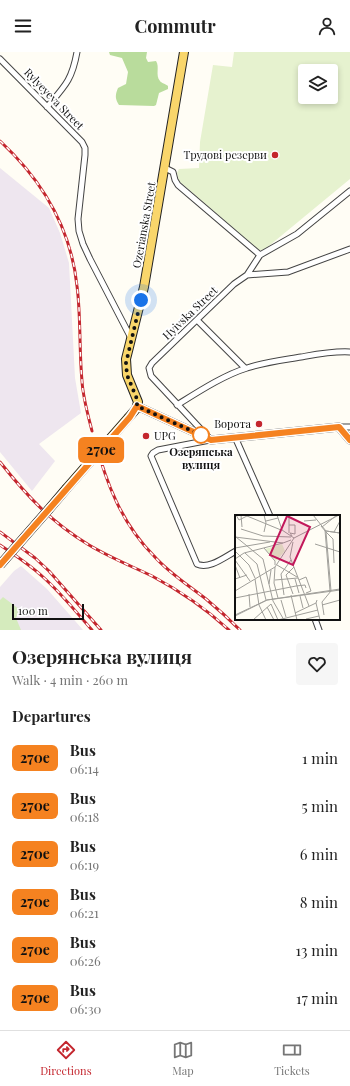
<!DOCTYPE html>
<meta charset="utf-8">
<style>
:root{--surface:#fff;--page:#f6f6f6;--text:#222;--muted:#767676;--line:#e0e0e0;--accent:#c4262e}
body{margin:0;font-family:"Playfair Display",serif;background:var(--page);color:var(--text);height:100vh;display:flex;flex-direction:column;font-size:15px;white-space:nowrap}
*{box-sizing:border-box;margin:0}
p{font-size:13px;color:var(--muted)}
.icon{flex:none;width:22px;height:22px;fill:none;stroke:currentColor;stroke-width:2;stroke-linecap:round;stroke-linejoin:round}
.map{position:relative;height:578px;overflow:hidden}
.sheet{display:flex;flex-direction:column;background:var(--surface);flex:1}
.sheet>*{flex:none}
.badge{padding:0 8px;border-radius:6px;font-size:14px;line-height:26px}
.buttons{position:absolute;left:298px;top:12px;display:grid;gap:8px}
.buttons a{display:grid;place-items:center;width:40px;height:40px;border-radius:4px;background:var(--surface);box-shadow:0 2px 6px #0003;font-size:20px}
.scale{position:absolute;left:12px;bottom:10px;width:72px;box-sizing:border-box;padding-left:4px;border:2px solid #111;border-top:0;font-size:11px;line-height:14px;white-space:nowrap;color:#111;-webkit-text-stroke:3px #fff;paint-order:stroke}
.you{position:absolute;width:20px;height:20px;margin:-10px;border:3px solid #fff;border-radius:50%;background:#1a73e8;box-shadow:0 0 0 6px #1a73e833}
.map>.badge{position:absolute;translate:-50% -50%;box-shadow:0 0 0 2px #fff}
h2{padding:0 12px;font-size:15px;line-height:36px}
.round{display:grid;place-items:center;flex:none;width:42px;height:42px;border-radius:4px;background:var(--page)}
.head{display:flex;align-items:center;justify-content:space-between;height:68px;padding:0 12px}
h1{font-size:19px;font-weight:700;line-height:30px}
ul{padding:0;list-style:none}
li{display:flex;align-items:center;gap:12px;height:48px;padding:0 12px}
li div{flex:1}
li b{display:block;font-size:15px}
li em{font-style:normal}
li .badge{min-width:44px;font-weight:700;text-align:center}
header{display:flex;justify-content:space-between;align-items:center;height:52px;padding:0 12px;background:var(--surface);font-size:18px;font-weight:700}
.tabs{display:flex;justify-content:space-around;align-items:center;height:56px;border-top:1px solid var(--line);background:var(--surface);font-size:11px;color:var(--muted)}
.tabs a{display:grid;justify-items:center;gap:2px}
.tabs .active{color:var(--accent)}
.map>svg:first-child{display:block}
</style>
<header><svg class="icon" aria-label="menu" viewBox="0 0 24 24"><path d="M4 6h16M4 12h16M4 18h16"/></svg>Commutr<svg class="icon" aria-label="person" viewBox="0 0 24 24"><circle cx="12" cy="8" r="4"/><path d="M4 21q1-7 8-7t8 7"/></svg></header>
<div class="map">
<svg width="350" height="578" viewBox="0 0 350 578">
<rect width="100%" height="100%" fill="#fffdf5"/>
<path fill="#eee6ef" d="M 0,116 L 49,156 L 60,181 L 69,211 L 75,326 L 81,361 L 39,392 L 55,409 L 32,439 L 0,400 Z
M 21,514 L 47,537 L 83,578 L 0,578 L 0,535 L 14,519 Z"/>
<path fill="#d5ebbd" d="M 3,545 L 19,557 L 16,566 L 21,578 L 0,578 L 0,548 Z"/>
<path fill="#b9dc9c" d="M 109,0 L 147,0 L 146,6 L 148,10 L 156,9 C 160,15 155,23 160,29 C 161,31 166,32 168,34 L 168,37 L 159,41 L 156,53 L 154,54 L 119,53 C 115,47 115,43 118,36 L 126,32 L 128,20 L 122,6 L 110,3 Z"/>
<path fill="#e6f2cf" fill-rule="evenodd" d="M 234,0 L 350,0 L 350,127 L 264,198 L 259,198 L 179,129 L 177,121 L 179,117 L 199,116 L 200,90 L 213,13 L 232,15 ZM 305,19 L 331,19 L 331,45 L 305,45 Z"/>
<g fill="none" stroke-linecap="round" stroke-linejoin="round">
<defs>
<path id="street" d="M 0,7 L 82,90 L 85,96 L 85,103 L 78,167 L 79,179 L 83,192 L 90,207 L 131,286
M 47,55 C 65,34 72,28 77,0
M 165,116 L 173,120 L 175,128 L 178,133 L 260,203
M 247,223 L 260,203 L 297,182 L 350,139
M 197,268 L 245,316
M 177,353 C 198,340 224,323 247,316 C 265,310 283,308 301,305 C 318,302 333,299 350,300
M 339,375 L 350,375
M 235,385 L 270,464
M 209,386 L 151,324 L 149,316 L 152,311 L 234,232 L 247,223 L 288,220 L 350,197
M 210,388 L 158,398 L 153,401 L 151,404 L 197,512 C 209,518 226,504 236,499
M 315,567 L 319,578"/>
<path id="secondary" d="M 137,354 L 211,388 L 339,375 L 350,388"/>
<path id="primary" d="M 129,365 L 136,357 L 138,350 L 127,323 L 126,307 L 144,235 L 184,0
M 49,457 L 66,437"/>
</defs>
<use href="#street" stroke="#444" stroke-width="7"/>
<use href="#secondary" stroke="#333" stroke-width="9"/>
<use href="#primary" stroke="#222" stroke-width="10"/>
<use href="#street" stroke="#fff" stroke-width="5"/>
<use href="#secondary" stroke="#fff6b0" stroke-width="7"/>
<use href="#primary" stroke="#f9d66b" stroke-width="8"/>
<defs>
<path id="rail" d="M 0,89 C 42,128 71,177 77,234 C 81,265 79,297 82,329 C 83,346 88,363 92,379
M 95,388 C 106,431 122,472 154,504 C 169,521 188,533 206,547 C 218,557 229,567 240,578
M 0,410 C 27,444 51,470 89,493 C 109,505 131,514 152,524 C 182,540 204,555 229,578
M 0,480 L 35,506 L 49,519 L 101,578
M 0,493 C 15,503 30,513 43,525 C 61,541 76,560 92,578"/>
</defs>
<use href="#rail" stroke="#c4262e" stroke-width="3"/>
<use href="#rail" stroke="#fff" stroke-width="1.5" stroke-dasharray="4.5" stroke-linecap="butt"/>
<defs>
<path id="primary-bridge" d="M 66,437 L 129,365
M 0,513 L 49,457"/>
</defs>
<use href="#primary-bridge" stroke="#222" stroke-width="10" stroke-linecap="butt"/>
<use href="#primary-bridge" stroke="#f9d66b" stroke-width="8"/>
</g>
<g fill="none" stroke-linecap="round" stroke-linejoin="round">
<defs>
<path id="line" d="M 0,513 L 130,365 L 137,354 L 211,388 L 339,375 L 350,388"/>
</defs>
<use href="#line" stroke="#fff" stroke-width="9"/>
<use href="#line" stroke="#f58220" stroke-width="6"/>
<path stroke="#111" stroke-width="4" stroke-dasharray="0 7.2" d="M 141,248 L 126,311 L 127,323 L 137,347 L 137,354 L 203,384 L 201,383"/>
</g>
<g fill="#c4262e" stroke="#fff" stroke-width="1.5">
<circle cx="275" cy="103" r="4"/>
<circle cx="259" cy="372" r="4"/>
<circle cx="146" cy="384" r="4"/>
</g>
<circle fill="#fff" stroke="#f58220" stroke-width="2" cx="201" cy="383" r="8"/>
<g text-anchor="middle" stroke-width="4" stroke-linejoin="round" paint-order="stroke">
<g font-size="11" fill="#111" stroke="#fff">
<text transform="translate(54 47) rotate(46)" y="4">Rylyeyeva Street</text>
<text transform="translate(144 173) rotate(-80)" y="4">Ozerianska Street</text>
<text transform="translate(190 261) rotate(-44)" y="4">Hyivska Street</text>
</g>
<g font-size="11" fill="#111" stroke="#fff" text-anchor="end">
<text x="267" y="107">Трудові резерви</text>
<text x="251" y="376">Ворота</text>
<text x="154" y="388" text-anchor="start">UPG</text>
</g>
<g font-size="11" font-weight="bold" fill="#111" stroke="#fff">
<text x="201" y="404">Озерянська<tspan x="201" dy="13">вулиця</tspan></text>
</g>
</g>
<g transform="translate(235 463)">
<rect width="105" height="105" fill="#fffdf5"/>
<path d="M 47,29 L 50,36 L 41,46 L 30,34 Z" fill="#e6f2cf"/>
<path fill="none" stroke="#a09f9a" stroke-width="1" d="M 1,0 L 4,5 L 14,0M 6,0 L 7,12M 42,0 L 47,15 L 59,23M 78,0 L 91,16 L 105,18M 12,1 L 46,15M 31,6 L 43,3M 69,6 L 81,5M 54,10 L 60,10 L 60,19 L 55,18 L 57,21M 86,11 L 91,17 L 96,76M 87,12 L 102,0M 6,14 L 28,21 L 56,22M 90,15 L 95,76M 91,16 L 105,18M 29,17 L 31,8 L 29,0M 91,17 L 98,24 L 99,48M 99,17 L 105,6M 54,18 L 54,0M 0,22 L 48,28 L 56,25M 1,22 L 28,44 L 38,86 L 49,105M 59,23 L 104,0M 58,27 L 55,42 L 74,91M 80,29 L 105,37M 0,33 L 35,27M 29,33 L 40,46 L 40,50M 0,36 L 14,50 L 20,63M 10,38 L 22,49 L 31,85M 0,44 L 9,38 L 48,28M 0,45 L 15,66M 0,50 L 5,63M 42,50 L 62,62M 0,64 L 12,60M 20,64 L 24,90 L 31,105M 60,64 L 64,78M 40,65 L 63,63M 64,65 L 71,62 L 76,76 L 71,78M 34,69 L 36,55M 0,76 L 40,52M 14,79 L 15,92M 58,79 L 51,60 L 59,52M 49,80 L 46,59 L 56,45M 56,80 L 62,105M 65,81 L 68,93M 0,83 L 61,71 L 70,70 L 71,73M 43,83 L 39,68 L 40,52 L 59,23M 46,85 L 51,102M 81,88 L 85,105M 36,89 L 43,105M 87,90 L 105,85M 32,92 L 39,105M 60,98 L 81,88 L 82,85M 0,100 L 32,85 L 105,74M 89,100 L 87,87 L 96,76M 0,101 L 32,85 L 105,75M 71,104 L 84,101M 18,105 L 36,89M 43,105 L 83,95"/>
<path fill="#c2185b" fill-opacity="0.15" stroke="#c2185b" stroke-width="2" d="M 52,1 L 75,12 L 58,50 L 35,40 Z"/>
<rect width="105" height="105" fill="none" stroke="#111" stroke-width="2"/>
</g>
</svg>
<div class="buttons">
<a><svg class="icon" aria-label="layers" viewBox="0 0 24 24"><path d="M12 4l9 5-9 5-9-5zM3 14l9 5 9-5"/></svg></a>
</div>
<div class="scale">100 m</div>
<div class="you" style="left:141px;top:248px"></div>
<b class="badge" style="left:101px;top:398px;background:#f58220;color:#111">270е</b>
</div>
<section class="sheet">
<div class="head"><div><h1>Озерянська вулиця</h1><p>Walk · 4 min · 260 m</p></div><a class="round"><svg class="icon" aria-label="heart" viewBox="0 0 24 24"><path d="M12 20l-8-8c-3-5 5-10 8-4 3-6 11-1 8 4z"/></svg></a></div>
<h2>Departures</h2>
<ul>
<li><span class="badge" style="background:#f58220;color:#111">270е</span><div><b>Bus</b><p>06:14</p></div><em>1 min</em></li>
<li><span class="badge" style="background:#f58220;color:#111">270е</span><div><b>Bus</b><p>06:18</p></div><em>5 min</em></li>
<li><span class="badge" style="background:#f58220;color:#111">270е</span><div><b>Bus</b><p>06:19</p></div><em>6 min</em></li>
<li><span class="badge" style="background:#f58220;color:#111">270е</span><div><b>Bus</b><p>06:21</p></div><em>8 min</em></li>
<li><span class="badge" style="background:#f58220;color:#111">270е</span><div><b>Bus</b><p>06:26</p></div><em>13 min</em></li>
<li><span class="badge" style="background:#f58220;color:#111">270е</span><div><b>Bus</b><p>06:30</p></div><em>17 min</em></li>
</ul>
</section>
<nav class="tabs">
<a class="active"><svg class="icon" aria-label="directions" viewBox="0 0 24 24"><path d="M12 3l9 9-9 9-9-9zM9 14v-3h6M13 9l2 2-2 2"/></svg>Directions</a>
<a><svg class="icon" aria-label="map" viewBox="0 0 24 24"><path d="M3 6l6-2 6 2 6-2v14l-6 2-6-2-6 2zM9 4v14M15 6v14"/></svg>Map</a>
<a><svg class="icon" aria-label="tickets" viewBox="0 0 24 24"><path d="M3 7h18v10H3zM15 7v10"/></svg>Tickets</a>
</nav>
